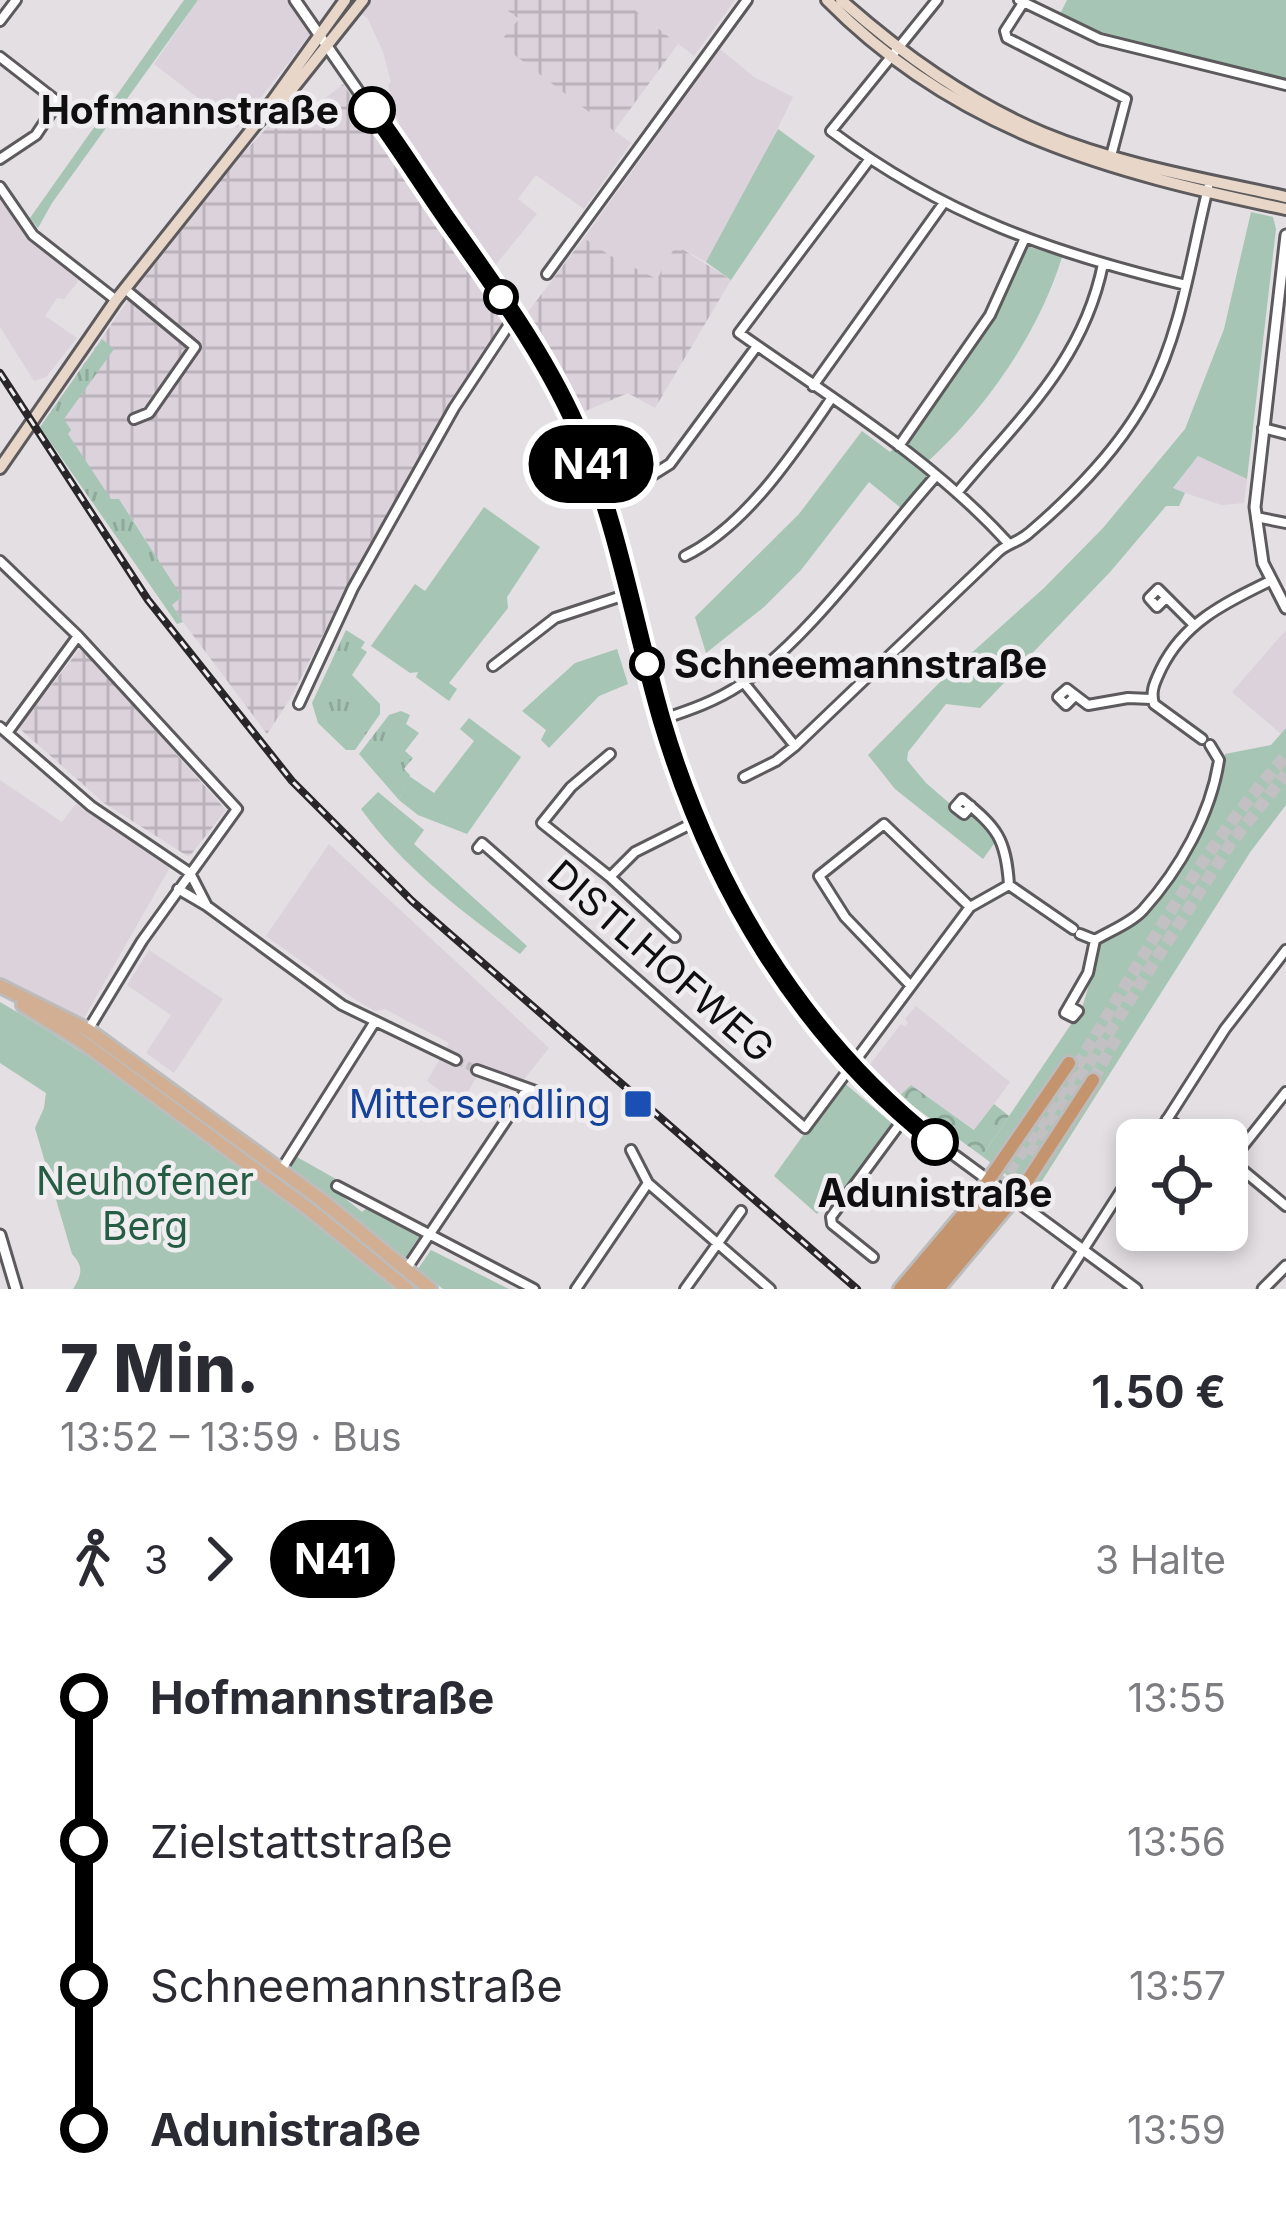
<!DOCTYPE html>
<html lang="de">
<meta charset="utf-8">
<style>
:root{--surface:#fff;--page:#f7f7f7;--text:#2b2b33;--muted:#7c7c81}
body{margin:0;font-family:Inter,sans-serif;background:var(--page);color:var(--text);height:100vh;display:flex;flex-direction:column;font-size:45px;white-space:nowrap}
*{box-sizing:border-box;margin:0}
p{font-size:39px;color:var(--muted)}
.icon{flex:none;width:66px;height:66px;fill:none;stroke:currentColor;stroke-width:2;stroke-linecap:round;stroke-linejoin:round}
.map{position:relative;height:1289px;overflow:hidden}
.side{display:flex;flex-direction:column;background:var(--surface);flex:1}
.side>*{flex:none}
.badge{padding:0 24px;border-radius:39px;font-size:42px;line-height:78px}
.tools{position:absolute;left:1116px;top:1119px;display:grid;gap:24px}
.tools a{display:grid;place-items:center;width:132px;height:132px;border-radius:18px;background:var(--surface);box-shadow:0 6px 18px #0003;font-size:60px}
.map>.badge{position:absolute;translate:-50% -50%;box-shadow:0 0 0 6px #fff}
.legs{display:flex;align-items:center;gap:18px;height:132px;padding:0 60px;font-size:39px}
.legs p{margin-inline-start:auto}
.headline{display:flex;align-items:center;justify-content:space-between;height:204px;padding:0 60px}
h1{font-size:66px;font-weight:800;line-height:90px}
ul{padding:0 60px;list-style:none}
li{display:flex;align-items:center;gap:42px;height:144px;font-size:45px}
li i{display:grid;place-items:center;width:18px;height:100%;margin:0 15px;background:currentColor}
li i::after{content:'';width:30px;height:30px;margin:-15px;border:9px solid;border-radius:50%;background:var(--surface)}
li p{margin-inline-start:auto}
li:first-child i{background:linear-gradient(#0000 50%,currentColor 0)}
li:last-child i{background:linear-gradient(currentColor 50%,#0000 0)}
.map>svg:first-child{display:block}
</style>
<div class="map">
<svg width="1286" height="1289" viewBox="0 0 1286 1289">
<defs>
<pattern id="industrial-grid" width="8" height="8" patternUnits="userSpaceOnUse" patternTransform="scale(3)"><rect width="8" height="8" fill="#dbd2db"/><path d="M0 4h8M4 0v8" fill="none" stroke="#bbb3bb"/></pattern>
<pattern id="grass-tufts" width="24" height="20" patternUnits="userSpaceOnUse" patternTransform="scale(3)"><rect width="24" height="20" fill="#a6c5b4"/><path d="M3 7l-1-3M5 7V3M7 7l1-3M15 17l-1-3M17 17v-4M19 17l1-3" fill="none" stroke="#8ea89a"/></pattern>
<pattern id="forest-crowns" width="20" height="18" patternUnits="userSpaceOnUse" patternTransform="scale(3)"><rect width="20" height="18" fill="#a6c5b4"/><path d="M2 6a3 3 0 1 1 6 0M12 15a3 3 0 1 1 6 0" fill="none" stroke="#8ea89a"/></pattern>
</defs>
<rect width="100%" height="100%" fill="#e3dfe3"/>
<path fill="#dbd2db" d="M 198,0 L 286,0 L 310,35 L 237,128 L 154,64 Z
M 372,0 L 494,0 L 519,19 L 500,44 L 631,143 L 584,209 L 536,175 L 518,199 L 537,214 L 493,268 L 403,140 L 388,85 L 391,82 L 383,52 L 368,19 L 362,14 Z
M 622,0 L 735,0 L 694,56 Z
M 720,49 L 754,77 L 793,97 L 735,215 L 706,262 L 676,245 L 657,279 L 609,256 L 584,238 Z
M 0,198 L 25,236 L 80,279 L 64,299 L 57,298 L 45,316 L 77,338 L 46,377 L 34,381 L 0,327 Z
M 1198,456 L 1247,479 L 1244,503 L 1222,505 L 1173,489 Z
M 1286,630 L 1286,728 L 1281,734 L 1232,692 Z
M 0,780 L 62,822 L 76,804 L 170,867 L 84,1018 L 0,979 Z
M 329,844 L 549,1048 L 516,1089 L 478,1074 L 463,1101 L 457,1103 L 427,1081 L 449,1043 L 385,1009 L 375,1011 L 356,1000 L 266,936 Z
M 149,950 L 223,999 L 174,1073 L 146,1053 L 171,1015 L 127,985 Z
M 916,1006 L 1010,1082 L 975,1130 L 911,1085 L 899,1096 L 868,1067 L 901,1024 L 905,1027 L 908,1023 L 905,1019 Z"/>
<path fill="url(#industrial-grid)" d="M 494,0 L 622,0 L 678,44 L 614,131 L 499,43 L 519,19 Z
M 343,84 L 506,320 L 357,568 L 290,699 L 267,734 L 183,622 L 172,605 L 181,598 L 142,534 L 119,499 L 111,500 L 52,410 L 135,290 L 235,162 L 291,102 L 306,114 Z
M 584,238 L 609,255 L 657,279 L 676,245 L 731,280 L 655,408 L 628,393 L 583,412 L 525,316 Z
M 81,647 L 226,810 L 189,857 L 104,803 L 19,728 Z"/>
<path fill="url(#grass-tufts)" d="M 102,339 L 114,349 L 64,419 L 71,430 L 68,434 L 111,499 L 119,499 L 182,597 L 172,605 L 183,622 L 177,624 L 40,427 Z
M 346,630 L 365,642 L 361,648 L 367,652 L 352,675 L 380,704 L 380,714 L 355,750 L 346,750 L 318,723 L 312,703 Z
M 401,711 L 410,715 L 406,724 L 419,733 L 405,751 L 413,758 L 404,769 L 410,775 L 399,800 L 359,754 L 389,715 Z"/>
<path fill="url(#forest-crowns)" d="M 911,1085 L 974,1130 L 994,1104 L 1009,1116 L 982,1156 L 899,1096 Z"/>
<path fill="#a6c5b4" d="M 184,0 L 198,0 L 52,203 L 38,228 L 30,218 Z
M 1067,0 L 1286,0 L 1286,82 L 1105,36 L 1060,14 Z
M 778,129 L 815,156 L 731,280 L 706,262 Z
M 1251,212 L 1273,217 L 1276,229 L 1247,479 L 1198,456 L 1173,488 L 1185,493 L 1179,506 L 1166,506 L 1111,571 L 980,708 L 946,704 L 908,752 L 907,760 L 926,783 L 962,814 L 971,812 L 996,841 L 983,859 L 895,789 L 868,755 L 947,675 L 1044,588 L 1103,528 L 1185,429 L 1224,329 Z
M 1027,246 L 1062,257 C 1038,335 985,410 924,465 L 904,444 L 994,320 Z
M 862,431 L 890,452 L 895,447 L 926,473 L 928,478 L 901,508 L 869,482 L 801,570 L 764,607 L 706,653 L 695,617 L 799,514 Z
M 484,507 L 540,547 L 507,597 L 508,608 L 449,683 L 457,689 L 449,701 L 416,677 L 418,672 L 410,673 L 371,646 L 415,584 L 425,591 Z
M 617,649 L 628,684 L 599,696 L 549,748 L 541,740 L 546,730 L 522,711 L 575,663 Z
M 469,718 L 521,757 L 467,834 L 418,815 L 399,800 L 409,776 L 434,793 L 474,741 L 460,729 Z
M 1286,728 L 1286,805 L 1251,851 L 1033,1195 L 982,1156 L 1082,1008 L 1102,941 L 1147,914 L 1213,810 L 1225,754 L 1271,745 Z
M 378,792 L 424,830 L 414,844 L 527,946 L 520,954 C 461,911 404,868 361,809 Z
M 0,1002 C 141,1084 271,1188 399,1289 L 73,1289 C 82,1274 84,1267 72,1254 L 35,1128 L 44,1108 L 46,1093 L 0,1063 Z
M 842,1081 L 894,1125 L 841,1194 L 833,1194 L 817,1214 L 774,1176 Z
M 297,1157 L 336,1179 L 332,1188 L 362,1212 L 368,1207 L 421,1234 L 405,1258 L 290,1167 Z
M 431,1250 L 509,1289 L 443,1289 L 418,1269 Z"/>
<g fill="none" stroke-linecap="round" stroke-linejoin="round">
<path stroke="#c3c0c3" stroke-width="8" stroke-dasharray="8 4" stroke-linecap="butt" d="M 456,1060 L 477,1070"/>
<path stroke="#c3c0c3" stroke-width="12" stroke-dasharray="12 6" stroke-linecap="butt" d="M 1093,1080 L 1119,1033
M 1030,1155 L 1231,843 L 1286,774
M 987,1201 C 1095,1059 1165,888 1286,756"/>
<defs>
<path id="minor" d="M 937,0 L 831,131 C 943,215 1052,253 1186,285
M 1019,0 L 1100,39 L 1286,85
M 1023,3 L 1005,31 L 1007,38 L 1126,99 L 1111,156
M 0,21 L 16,0
M 0,57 L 58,102 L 36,135 L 0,159
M 869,160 L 739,333 C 831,398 932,459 1008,543
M 0,187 L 33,235 L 116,300
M 547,274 L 747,0
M 125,289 L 195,347 L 149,413 L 134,419
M 813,386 L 943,204
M 1263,428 L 1286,434
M 899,446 L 990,315 L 1024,240
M 599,490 L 654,474 L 670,464 L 757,346
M 957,493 C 1018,419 1083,363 1103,264
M 1256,517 L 1286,523
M 685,556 C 746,526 793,454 831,399
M 0,561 L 78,636 L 237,809 L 142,941 L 88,1030
M 1166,598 L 1157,607 L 1149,598 L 1158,589 L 1193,624
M 493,666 L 555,618 L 628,594
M 744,683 L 795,746
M 1074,697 L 1066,705 L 1058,697 L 1067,689 L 1088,705 L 1128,698 L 1151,699
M 299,704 L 353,588 L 454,408 L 518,311
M 663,719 C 690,710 716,701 740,685 C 807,642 881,537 936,476
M 0,727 L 91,806 L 190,873 L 207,906 L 342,1005 L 456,1060
M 7,733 L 78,636
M 1202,739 L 1154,704 C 1150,691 1155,682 1161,669 C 1184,622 1225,603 1270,581
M 610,754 L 571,787 L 542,823 L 610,877 L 675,937
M 744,777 L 776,761 L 795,746 L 998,552 C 1008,543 1019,542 1029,533 C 1074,495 1122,445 1149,393 C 1182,330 1191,256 1208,188
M 971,806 L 964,814 L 955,807 L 962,799 C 997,828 1006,838 1009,885
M 478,848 L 482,843 L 490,850 L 805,1128 L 970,907 L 1009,885
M 610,877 L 635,852 L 697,821
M 1009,885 L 1073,929
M 178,889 L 207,906
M 1080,934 L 1095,940 C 1110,931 1131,923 1143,910 C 1180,869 1211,814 1219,760 L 1210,745
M 911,986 L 845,917 L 819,876 L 884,824 L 970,907
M 1069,1006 L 1078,1011 L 1073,1017 L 1065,1013 L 1088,973 L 1095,940
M 477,1070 L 541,1093 L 567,1115
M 1167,1119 L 1200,1140
M 1154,1140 L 1225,1029 L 1286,950
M 631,1150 L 648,1183 L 770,1289
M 1227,1157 L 1286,1206
M 1232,1160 L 1286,1092
M 281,1170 L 374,1023
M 337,1186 L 534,1289
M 873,1257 L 832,1224 L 831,1217 L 904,1118
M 405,1271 L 527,1089
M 576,1289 L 648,1183
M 685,1289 L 741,1211
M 1058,1289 L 1137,1166"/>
<path id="tertiary" d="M 295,0 L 503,300 L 569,410 L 599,490 L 677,767 L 727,887 L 768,957 L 801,1007 L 844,1060 L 904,1118 L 1136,1289
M 1286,235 L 1255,507 L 1263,563 L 1286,608
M 0,1235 L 16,1289
M 1263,1289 L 1286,1266"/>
<path id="secondary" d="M 827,0 C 957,132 1110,172 1286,209
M 841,0 C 902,54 967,101 1043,133 C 1120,165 1205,179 1286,197
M 258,122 L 289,93 L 363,0
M 0,468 L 116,300 L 256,124 L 345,0"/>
<path id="primary" d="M 0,986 L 88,1030 L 320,1199 L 430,1289
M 23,1005 L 81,1041 L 314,1213 L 407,1289"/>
<path id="trunk" d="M 900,1289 L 975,1200 L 1069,1063
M 913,1289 L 987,1201
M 925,1289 L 995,1205
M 938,1289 L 1022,1189 L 1093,1080"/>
</defs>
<use href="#minor" stroke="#5d5a5d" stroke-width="14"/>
<use href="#tertiary" stroke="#5d5a5d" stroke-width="15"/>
<use href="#secondary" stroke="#5d5a5d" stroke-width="16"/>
<use href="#primary" stroke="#bcbcbc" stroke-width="18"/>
<use href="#trunk" stroke="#bcbcbc" stroke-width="18"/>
<use href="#minor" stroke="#fff" stroke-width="8"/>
<use href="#tertiary" stroke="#fff" stroke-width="9"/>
<use href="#secondary" stroke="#e8d7c8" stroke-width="10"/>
<use href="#primary" stroke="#d2af92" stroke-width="12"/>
<use href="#trunk" stroke="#c3946e" stroke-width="12"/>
<defs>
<path id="rail" d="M 0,373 L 148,600 L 292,781 L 412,901 L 857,1289"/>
</defs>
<use href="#rail" stroke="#282628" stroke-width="8"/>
<use href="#rail" stroke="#f0edf0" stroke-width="3" stroke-dasharray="9" stroke-linecap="butt"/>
</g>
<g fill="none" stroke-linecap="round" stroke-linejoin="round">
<defs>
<path id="line-1" d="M 372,110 C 399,146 423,185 449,222 C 498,291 550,362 582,440 C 619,530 635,628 662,721 C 711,886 799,1034 935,1142"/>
</defs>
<use href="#line-1" stroke="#fff" stroke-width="27"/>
<use href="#line-1" stroke="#000" stroke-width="18"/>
</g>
<g fill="#fff" stroke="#000" stroke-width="6">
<circle cx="372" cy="110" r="21"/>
<circle cx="501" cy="297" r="15"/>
<circle cx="647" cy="664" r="15"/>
<circle cx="935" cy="1142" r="21"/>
</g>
<rect fill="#1a4fb4" stroke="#f0edf0" stroke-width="4.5" x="623" y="1089" width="30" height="30" rx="6"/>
<g text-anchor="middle" stroke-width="9" stroke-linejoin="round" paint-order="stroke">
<g font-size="39" font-weight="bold" fill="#100f10" stroke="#f0edf0" text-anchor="end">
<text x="339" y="124">Hofmannstraße</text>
<text x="674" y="678" text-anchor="start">Schneemannstraße</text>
<text x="935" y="1207" text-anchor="middle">Adunistraße</text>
</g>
<g font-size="39" fill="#100f10" stroke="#f0edf0">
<text transform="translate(661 961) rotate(41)" y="14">DISTLHOFWEG</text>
</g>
<g font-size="39" fill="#164399" stroke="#f0edf0" text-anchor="end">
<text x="611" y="1118">Mittersendling</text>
</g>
<g font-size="39" fill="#255d44" stroke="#f0edf0">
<text x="145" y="1195">Neuhofener<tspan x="145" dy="45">Berg</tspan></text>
</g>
</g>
</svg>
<div class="tools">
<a><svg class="icon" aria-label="locate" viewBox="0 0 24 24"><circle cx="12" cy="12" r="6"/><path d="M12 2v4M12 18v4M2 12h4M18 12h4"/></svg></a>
</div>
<b class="badge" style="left:591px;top:464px;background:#000;color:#fff">N41</b>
</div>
<section class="side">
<div class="headline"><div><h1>7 Min.</h1><p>13:52 – 13:59 · Bus</p></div><b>1.50 €</b></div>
<div class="legs"><svg class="icon" aria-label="walk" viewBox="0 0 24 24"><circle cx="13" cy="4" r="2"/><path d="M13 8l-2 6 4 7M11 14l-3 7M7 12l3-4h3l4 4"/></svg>3<svg class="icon" aria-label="forward" viewBox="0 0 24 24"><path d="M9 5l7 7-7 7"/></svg><b class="badge" style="background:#000;color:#fff">N41</b><p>3 Halte</p></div>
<ul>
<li><i style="color:#000"></i><b>Hofmannstraße</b><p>13:55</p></li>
<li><i style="color:#000"></i><span>Zielstattstraße</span><p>13:56</p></li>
<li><i style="color:#000"></i><span>Schneemannstraße</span><p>13:57</p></li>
<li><i style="color:#000"></i><b>Adunistraße</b><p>13:59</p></li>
</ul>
</section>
